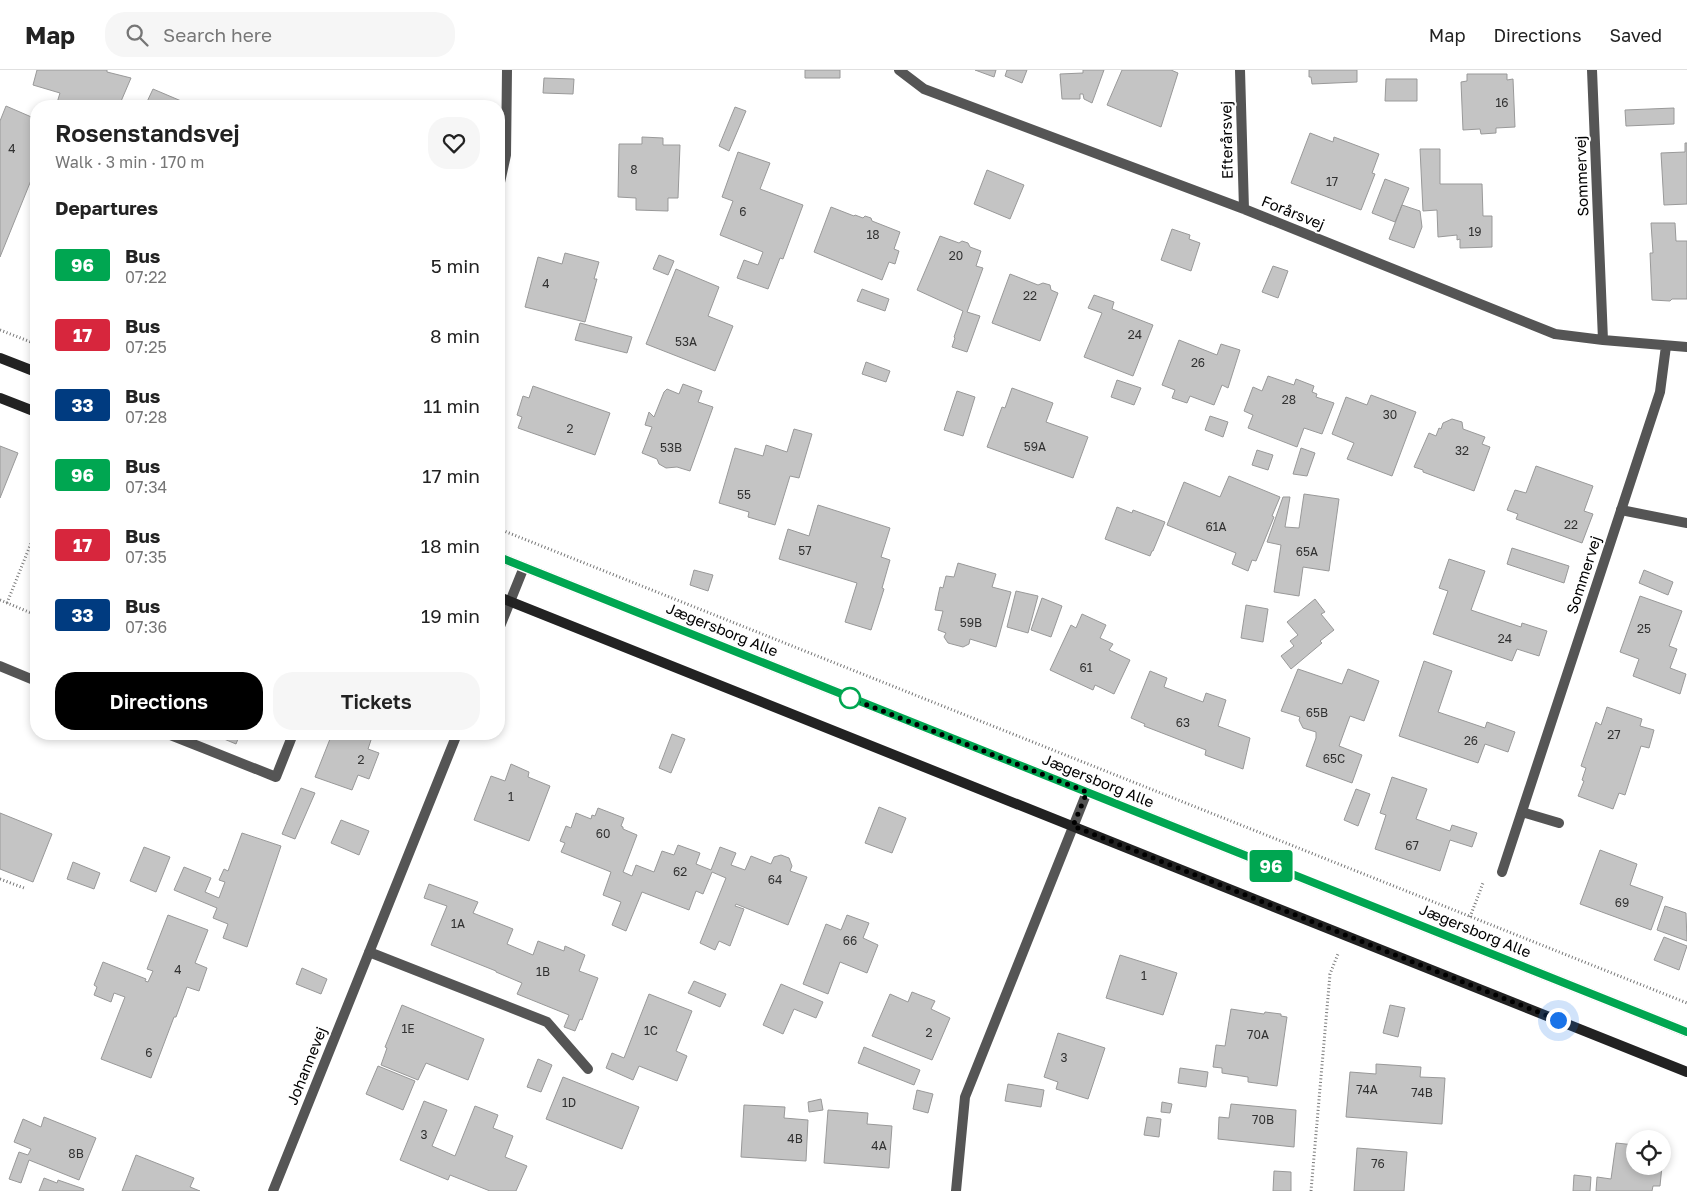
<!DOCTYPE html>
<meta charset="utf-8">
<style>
:root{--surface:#fff;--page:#f6f6f6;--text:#222;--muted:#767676;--line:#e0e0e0;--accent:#000}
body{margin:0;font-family:"Golos Text",sans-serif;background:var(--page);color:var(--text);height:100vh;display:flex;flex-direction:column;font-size:19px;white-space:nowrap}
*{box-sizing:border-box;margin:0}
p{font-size:16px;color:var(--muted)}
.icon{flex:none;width:28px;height:28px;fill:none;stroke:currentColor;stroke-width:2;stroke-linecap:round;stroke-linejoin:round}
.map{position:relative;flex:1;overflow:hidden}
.panel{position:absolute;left:30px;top:30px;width:475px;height:640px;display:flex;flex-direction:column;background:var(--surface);border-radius:20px;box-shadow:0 2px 8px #0003}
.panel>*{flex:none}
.badge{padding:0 10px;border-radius:4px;font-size:18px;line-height:32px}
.tools{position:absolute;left:1626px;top:1060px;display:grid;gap:10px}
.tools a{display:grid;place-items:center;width:45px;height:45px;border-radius:50%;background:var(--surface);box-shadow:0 2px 8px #0003;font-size:25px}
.you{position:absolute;width:25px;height:25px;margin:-12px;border:4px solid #fff;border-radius:50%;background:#1a73e8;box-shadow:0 0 0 8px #1a73e833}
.map>.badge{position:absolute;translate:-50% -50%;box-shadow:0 0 0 2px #fff}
h2{padding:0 25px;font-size:19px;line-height:45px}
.round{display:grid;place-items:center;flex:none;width:52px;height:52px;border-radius:20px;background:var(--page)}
.summary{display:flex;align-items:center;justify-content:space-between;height:85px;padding:0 25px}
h1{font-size:24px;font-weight:600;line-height:38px}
.cta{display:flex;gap:10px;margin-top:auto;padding:10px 25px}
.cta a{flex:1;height:58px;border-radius:20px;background:var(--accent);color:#fff;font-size:20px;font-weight:600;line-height:58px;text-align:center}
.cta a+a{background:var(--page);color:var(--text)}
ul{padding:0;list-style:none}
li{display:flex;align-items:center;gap:15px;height:70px;padding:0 25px}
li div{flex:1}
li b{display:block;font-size:19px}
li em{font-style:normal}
li .badge{min-width:55px;font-weight:700;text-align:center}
header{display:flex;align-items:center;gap:30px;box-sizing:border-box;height:70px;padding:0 25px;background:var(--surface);border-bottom:1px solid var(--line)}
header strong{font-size:24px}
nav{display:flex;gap:28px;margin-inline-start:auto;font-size:18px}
.search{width:350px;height:45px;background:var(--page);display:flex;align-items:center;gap:12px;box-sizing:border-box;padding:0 18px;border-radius:20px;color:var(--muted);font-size:19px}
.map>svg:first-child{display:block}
</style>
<header>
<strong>Map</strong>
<div class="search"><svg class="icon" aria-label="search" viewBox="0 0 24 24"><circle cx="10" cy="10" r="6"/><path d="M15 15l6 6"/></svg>Search here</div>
<nav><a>Map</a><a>Directions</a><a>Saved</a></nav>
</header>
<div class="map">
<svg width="1687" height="1121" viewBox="0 0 1687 1121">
<rect width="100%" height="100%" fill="#fff"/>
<path fill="#c4c4c4" stroke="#999" d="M 37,0 L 107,0 L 107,2 L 131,8 L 119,36 L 56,36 L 60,23 L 33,15 Z
M 805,0 L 840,0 L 840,8 L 805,8 Z
M 975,0 L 996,0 L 994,7 Z
M 1007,0 L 1027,0 L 1022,13 L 1005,6 Z
M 1083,0 L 1104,0 L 1092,33 L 1084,29 L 1083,24 L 1080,24 L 1080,29 L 1062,29 L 1060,4 L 1083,3 Z
M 1122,0 L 1171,0 L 1178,3 L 1161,57 L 1107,35 Z
M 1309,0 L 1357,0 L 1357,12 L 1312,14 L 1311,7 L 1309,7 Z
M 1467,4 L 1507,4 L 1507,10 L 1513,9 L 1515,57 L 1496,58 L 1496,63 L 1481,64 L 1480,59 L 1463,60 L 1461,12 L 1467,11 Z
M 544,8 L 574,9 L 573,24 L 543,23 Z
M 1386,9 L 1417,9 L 1417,31 L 1385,31 Z
M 153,19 L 193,36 L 145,36 Z
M 6,36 L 36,49 L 36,98 L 0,187 L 0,51 Z
M 735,37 L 746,41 L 729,81 L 719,76 Z
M 1674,38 L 1674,54 L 1626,56 L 1625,40 Z
M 1310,63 L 1333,72 L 1334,67 L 1379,84 L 1372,103 L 1375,104 L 1361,140 L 1291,113 Z
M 642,67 L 663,68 L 663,75 L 680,75 L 678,128 L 668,128 L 668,141 L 636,140 L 636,128 L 618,127 L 619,74 L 642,74 Z
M 1685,73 L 1687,73 L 1687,134 L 1664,135 L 1661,83 L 1685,82 Z
M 1420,79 L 1440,79 L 1440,114 L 1482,114 L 1483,146 L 1492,146 L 1492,177 L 1460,178 L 1460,169 L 1457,170 L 1457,165 L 1438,167 L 1437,140 L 1423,141 Z
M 738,82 L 770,93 L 760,119 L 803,135 L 783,189 L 780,188 L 768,219 L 737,208 L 744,190 L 758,195 L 763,182 L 720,165 L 733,131 L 722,127 Z
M 987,100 L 1024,115 L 1010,149 L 974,134 Z
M 1385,109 L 1409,118 L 1395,152 L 1372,143 Z
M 1402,135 L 1420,141 L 1422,157 L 1414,178 L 1389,169 Z
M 831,137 L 854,146 L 855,145 L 863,148 L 865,146 L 871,148 L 872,151 L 900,162 L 894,179 L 899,181 L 895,194 L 889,192 L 882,210 L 814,182 Z
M 1651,153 L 1675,153 L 1676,171 L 1687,171 L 1687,229 L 1672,229 L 1670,231 L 1652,230 L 1650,183 L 1653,183 Z
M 1172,159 L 1190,165 L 1189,169 L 1200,173 L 1191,201 L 1161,190 Z
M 940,166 L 959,173 L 962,171 L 968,173 L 970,177 L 981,181 L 976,196 L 983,198 L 967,242 L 980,246 L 967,282 L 952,277 L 955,268 L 954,267 L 963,241 L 917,220 Z
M 565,183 L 599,192 L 594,209 L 597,209 L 585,252 L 525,237 L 538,187 L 562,194 Z
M 659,185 L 674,191 L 668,205 L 653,199 Z
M 1273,196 L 1288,201 L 1278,228 L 1262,222 Z
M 676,199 L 719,217 L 708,246 L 733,256 L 715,301 L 646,274 Z
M 1010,204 L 1038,215 L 1043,213 L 1050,215 L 1051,220 L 1058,223 L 1040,271 L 992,253 Z
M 862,219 L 889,229 L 885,241 L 857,231 Z
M 1094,225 L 1114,232 L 1112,239 L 1153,255 L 1133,306 L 1084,287 L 1102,243 L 1088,238 Z
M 580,253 L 632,267 L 627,283 L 575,270 Z
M 1179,270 L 1217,285 L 1221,274 L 1240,280 L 1228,318 L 1222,315 L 1214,335 L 1190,326 L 1187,333 L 1172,328 L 1175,320 L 1162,315 Z
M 866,292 L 890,301 L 886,312 L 862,304 Z
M 1268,306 L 1294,315 L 1296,309 L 1314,316 L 1312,322 L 1317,324 L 1316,327 L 1334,333 L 1322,364 L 1304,358 L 1297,377 L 1248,358 L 1253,345 L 1244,341 L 1253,317 L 1262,321 Z
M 1117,310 L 1141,318 L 1134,335 L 1111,327 Z
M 683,314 L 702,321 L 698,332 L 713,337 L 690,401 L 677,397 L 666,398 L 659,394 L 657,389 L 642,383 L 652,357 L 645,355 L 649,342 L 654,347 L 664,322 L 667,319 L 679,324 Z
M 533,316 L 610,343 L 595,385 L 518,358 L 522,347 L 517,345 L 523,326 L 529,328 Z
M 1012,318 L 1053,333 L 1046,352 L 1088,367 L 1073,408 L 987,377 L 1002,337 L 1005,338 Z
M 957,321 L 975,327 L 963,366 L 944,360 Z
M 1371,325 L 1416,342 L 1392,406 L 1347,389 L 1354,373 L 1332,364 L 1346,327 L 1367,335 Z
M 1210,346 L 1228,352 L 1223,367 L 1205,360 Z
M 1452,349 L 1462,352 L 1463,359 L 1485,367 L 1482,374 L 1490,377 L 1474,421 L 1423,402 L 1423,400 L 1414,397 L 1429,363 L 1436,366 L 1439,358 L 1441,359 L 1443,353 Z
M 794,359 L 812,364 L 799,408 L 790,406 L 775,455 L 748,447 L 749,442 L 719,433 L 735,378 L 763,386 L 766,375 L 787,382 Z
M 0,376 L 18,383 L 0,428 Z
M 1301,378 L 1315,383 L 1307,406 L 1293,404 Z
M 1257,380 L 1273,385 L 1268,400 L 1252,395 Z
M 1536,396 L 1593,416 L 1584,441 L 1593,444 L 1582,473 L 1516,449 L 1518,444 L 1507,440 L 1515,420 L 1526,423 Z
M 1229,406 L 1280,427 L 1272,446 L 1274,447 L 1256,491 L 1252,490 L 1248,501 L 1232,494 L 1236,483 L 1167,455 L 1184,412 L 1220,427 Z
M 1304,424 L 1339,429 L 1329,501 L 1303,497 L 1299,526 L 1274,522 L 1281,475 L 1267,472 L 1283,427 L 1290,427 L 1285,457 L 1299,458 Z
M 818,435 L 890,458 L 881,487 L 890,490 L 882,518 L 884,519 L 871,560 L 845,552 L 857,513 L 779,489 L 788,459 L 809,466 Z
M 1117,437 L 1132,443 L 1133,440 L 1165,452 L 1153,481 L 1152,481 L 1150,486 L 1105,469 Z
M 1512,478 L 1569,496 L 1564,513 L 1507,494 Z
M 1449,489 L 1485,501 L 1471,540 L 1521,557 L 1522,553 L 1547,561 L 1539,586 L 1517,579 L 1512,591 L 1433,564 L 1448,521 L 1439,518 Z
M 958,493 L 996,504 L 992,517 L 1011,522 L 996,577 L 970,569 L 969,574 L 963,577 L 948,573 L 944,567 L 946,563 L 938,560 L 943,541 L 935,540 L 940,517 L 943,518 L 946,506 L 954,507 Z
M 694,500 L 713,505 L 708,521 L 690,515 Z
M 1644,500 L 1673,512 L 1668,525 L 1639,513 Z
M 1016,521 L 1038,526 L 1028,563 L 1007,557 Z
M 1640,526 L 1682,541 L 1669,576 L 1677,579 L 1670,598 L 1686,604 L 1680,624 L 1633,606 L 1639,589 L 1620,582 Z
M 1042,528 L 1062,536 L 1051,567 L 1031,560 Z
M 1315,529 L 1325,542 L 1321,544 L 1334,560 L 1320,571 L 1322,573 L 1291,599 L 1281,586 L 1294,576 L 1290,571 L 1298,565 L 1287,552 Z
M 1246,535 L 1268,539 L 1263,572 L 1241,568 Z
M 1082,544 L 1106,555 L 1100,568 L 1113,574 L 1109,580 L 1130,590 L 1114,624 L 1095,615 L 1093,620 L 1050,600 L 1071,555 L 1076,558 Z
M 1424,591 L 1452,601 L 1438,642 L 1485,658 L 1487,652 L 1515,662 L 1508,682 L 1485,674 L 1478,693 L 1399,666 Z
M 1298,599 L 1342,614 L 1348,599 L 1379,611 L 1364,651 L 1350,646 L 1339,676 L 1362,685 L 1352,713 L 1306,696 L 1316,668 L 1316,662 L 1303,658 L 1299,650 L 1300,647 L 1281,641 Z
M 1150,601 L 1167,608 L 1164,617 L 1203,632 L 1206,623 L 1226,630 L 1218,656 L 1250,668 L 1243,699 L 1205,685 L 1206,680 L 1144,656 L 1145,654 L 1131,648 Z
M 1607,637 L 1642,649 L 1640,656 L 1654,660 L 1649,678 L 1641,676 L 1625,725 L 1619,723 L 1613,739 L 1578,726 L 1584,711 L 1582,710 L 1586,698 L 1581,696 L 1596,652 L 1601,655 Z
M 212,664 L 240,664 L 236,674 Z
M 332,664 L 373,664 L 368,679 L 379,683 L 369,709 L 358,705 L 352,720 L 315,707 Z
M 672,664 L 685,669 L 671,703 L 659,698 Z
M 511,694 L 529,702 L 528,707 L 550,716 L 529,771 L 474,750 L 491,706 L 505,711 Z
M 1392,707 L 1427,719 L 1416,749 L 1450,761 L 1452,755 L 1477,763 L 1472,777 L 1450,770 L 1440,801 L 1375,779 L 1386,745 L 1380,743 Z
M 301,718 L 315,723 L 295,769 L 282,764 Z
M 1356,719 L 1370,724 L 1358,756 L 1344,750 Z
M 879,737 L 906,748 L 892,783 L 865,773 Z
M 598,738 L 624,748 L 621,756 L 623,757 L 623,759 L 637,765 L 623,802 L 632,806 L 636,795 L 654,802 L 662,781 L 674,785 L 678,775 L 700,783 L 696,794 L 711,800 L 720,777 L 736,783 L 731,795 L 745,800 L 751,786 L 771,794 L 774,787 L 781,785 L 789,788 L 792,796 L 790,801 L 807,807 L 788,855 L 736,834 L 735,836 L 744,839 L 730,876 L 719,871 L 715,880 L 700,873 L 726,808 L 712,802 L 703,824 L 696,821 L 689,840 L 642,822 L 626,861 L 612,855 L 621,832 L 603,825 L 611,802 L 561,782 L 565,773 L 560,771 L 566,756 L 571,758 L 576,743 L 591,749 L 592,745 L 595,746 Z
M 0,743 L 52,764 L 33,812 L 0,799 Z
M 341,750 L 369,761 L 359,785 L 331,773 Z
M 242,763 L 281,776 L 247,877 L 223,868 L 228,854 L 213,848 L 217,838 L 174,820 L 184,797 L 211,808 L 205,822 L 219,828 L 225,812 L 219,810 L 224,799 L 228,801 Z
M 144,777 L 170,787 L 156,822 L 130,811 Z
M 1600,780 L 1637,794 L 1630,815 L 1663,827 L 1651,860 L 1580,834 Z
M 73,792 L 100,803 L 94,819 L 67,809 Z
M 429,814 L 478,832 L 473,843 L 513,859 L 507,874 L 533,885 L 538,871 L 564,881 L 565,876 L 585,885 L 579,901 L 598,908 L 582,950 L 580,949 L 575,961 L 564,957 L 569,945 L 517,924 L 522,913 L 496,902 L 496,901 L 431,875 L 447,836 L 424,828 Z
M 1665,836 L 1686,843 L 1687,871 L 1657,860 Z
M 168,845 L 208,860 L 195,893 L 207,898 L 199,921 L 187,917 L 176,947 L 174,947 L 151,1008 L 101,989 L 125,927 L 114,923 L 111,932 L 94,925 L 97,917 L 94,915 L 103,892 L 146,909 L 145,911 L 148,912 L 153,901 L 147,899 Z
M 847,845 L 869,853 L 863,868 L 878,875 L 867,903 L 840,892 L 828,924 L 803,914 L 826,854 L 841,860 Z
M 1664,867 L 1687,876 L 1679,900 L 1654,890 Z
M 1120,885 L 1177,903 L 1163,945 L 1106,928 Z
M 302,898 L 327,909 L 321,924 L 296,914 Z
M 694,911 L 726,924 L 720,937 L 688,923 Z
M 781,914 L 823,932 L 816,948 L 794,939 L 783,964 L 763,955 Z
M 912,922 L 935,931 L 931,939 L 950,948 L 932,990 L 872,966 L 890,924 L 908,932 Z
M 649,924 L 692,941 L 676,981 L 687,986 L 677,1011 L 639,996 L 633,1010 L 606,998 L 612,983 L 624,988 Z
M 402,935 L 484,969 L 468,1010 L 426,993 L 418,1010 L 381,995 L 387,978 L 385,977 Z
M 1390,935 L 1405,938 L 1398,967 L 1383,963 Z
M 1231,939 L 1264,944 L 1265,942 L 1281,944 L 1281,946 L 1287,947 L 1277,1016 L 1248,1012 L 1248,1007 L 1222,1003 L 1222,998 L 1213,997 L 1216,975 L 1225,976 Z
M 1058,963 L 1105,978 L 1088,1029 L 1056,1019 L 1058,1012 L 1044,1007 Z
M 864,977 L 920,1000 L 914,1015 L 858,993 Z
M 538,989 L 552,995 L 541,1022 L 527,1017 Z
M 1376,994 L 1421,997 L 1420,1007 L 1445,1008 L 1442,1054 L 1346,1047 L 1350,1002 L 1376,1004 Z
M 378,996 L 415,1011 L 403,1040 L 366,1024 Z
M 1180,998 L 1208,1002 L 1206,1017 L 1178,1013 Z
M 563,1007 L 639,1037 L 622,1079 L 546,1049 Z
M 1008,1014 L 1044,1020 L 1041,1037 L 1005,1031 Z
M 917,1020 L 933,1024 L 928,1043 L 913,1039 Z
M 821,1029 L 823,1040 L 809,1042 L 808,1032 Z
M 424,1031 L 447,1040 L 432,1076 L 455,1086 L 475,1036 L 498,1045 L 493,1058 L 513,1066 L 505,1087 L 527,1096 L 516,1121 L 490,1121 L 450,1105 L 448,1110 L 400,1090 Z
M 1162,1032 L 1172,1034 L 1170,1043 L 1161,1042 Z
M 1231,1034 L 1296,1040 L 1294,1077 L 1218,1069 L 1219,1047 L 1229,1048 Z
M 744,1035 L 785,1037 L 784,1048 L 808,1050 L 806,1091 L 741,1087 Z
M 828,1040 L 868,1043 L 867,1054 L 892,1056 L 889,1098 L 824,1093 Z
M 44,1047 L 96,1068 L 79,1110 L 29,1090 L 21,1113 L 9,1109 L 19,1082 L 28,1085 L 31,1079 L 14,1072 L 23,1049 L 41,1057 Z
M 1147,1047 L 1161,1049 L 1159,1067 L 1144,1065 Z
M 1616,1073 L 1635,1075 L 1635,1096 L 1662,1096 L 1660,1116 L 1653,1116 L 1652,1121 L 1596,1121 L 1597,1107 L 1611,1109 Z
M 1357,1078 L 1407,1082 L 1404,1121 L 1354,1121 Z
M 136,1085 L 194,1108 L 190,1117 L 200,1121 L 122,1121 Z
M 1274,1101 L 1291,1102 L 1291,1121 L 1273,1121 Z
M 1574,1105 L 1591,1107 L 1590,1121 L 1573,1121 Z
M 44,1108 L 57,1113 L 58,1110 L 84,1119 L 83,1121 L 39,1121 Z"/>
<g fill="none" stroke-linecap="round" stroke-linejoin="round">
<path stroke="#777" stroke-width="3" stroke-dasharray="1 2.5" stroke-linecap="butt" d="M 0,260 L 36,274
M 499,459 L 1687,933
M 0,530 L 36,545
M 7,533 L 36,461
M 0,809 L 24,818
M 1470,847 L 1483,813
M 1311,1121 L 1330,904 L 1338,884"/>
<path stroke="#555" stroke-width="10" d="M 1621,440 L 1687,453
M 0,596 L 36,611
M 168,664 L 276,707 L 293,664"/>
<path stroke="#555" stroke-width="10" d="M 899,0 L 924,19 L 1244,139 L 1555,264 L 1603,270 L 1687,277
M 1240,0 L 1244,139
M 1592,0 L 1603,270
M 499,117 L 506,85 L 507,0
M 499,559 L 524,497
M 1522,742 L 1559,753
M 1502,802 L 1660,322 L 1666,276
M 369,882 L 547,952 L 588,999
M 273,1121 L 457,664
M 956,1121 L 965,1027 L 1087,722"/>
<path stroke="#222" stroke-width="10" d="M 0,288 L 36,302
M 0,328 L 36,342
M 499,487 L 1687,962
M 499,527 L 1687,1002"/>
</g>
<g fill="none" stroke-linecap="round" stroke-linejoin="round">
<defs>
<path id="line" d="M 499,487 L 1687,962"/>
</defs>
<use href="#line" stroke="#fff" stroke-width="11"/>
<use href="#line" stroke="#00a651" stroke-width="8"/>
<path stroke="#000" stroke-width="5" stroke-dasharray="0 9" d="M 850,628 L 1087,722 L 1073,756 L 1558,950"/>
</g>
<circle fill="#fff" stroke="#00a651" stroke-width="2.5" cx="850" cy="628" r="10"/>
<g text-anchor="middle" stroke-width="4" stroke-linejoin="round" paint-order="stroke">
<g font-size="12" fill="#313131">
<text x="1502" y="37">16</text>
<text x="12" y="83">4</text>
<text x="634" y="104">8</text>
<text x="1332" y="116">17</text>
<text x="743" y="146">6</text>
<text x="1475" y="166">19</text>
<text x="873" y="169">18</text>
<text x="956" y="190">20</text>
<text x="546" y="218">4</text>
<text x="1030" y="230">22</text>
<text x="1135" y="269">24</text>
<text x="686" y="276">53A</text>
<text x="1198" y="297">26</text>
<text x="1289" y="334">28</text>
<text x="1390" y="349">30</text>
<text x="570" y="363">2</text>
<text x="1035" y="381">59A</text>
<text x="671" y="382">53B</text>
<text x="1462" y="385">32</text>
<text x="744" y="429">55</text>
<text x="1571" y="459">22</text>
<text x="1216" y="461">61A</text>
<text x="805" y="485">57</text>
<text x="1307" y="486">65A</text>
<text x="971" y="557">59B</text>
<text x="1644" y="563">25</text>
<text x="1505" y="573">24</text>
<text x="1086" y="602">61</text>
<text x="1317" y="647">65B</text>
<text x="1183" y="657">63</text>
<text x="1614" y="669">27</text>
<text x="1471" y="675">26</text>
<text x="1334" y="693">65C</text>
<text x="361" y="694">2</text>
<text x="511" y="731">1</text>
<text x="603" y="768">60</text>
<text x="1412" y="780">67</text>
<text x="680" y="806">62</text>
<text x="775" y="814">64</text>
<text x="1622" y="837">69</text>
<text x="458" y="858">1A</text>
<text x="850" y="875">66</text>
<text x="178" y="904">4</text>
<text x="543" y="906">1B</text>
<text x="1144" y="910">1</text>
<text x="408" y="963">1E</text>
<text x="651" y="965">1C</text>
<text x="929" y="967">2</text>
<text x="1258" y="969">70A</text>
<text x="149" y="987">6</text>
<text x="1064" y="992">3</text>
<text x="1367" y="1024">74A</text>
<text x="1422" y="1027">74B</text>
<text x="569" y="1037">1D</text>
<text x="1263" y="1054">70B</text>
<text x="424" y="1069">3</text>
<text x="795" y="1073">4B</text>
<text x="879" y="1080">4A</text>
<text x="76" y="1088">8B</text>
<text x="1378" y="1098">76</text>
</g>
<g font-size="15" fill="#000" stroke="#fff">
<text transform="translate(1227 70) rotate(-91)" y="5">Efterårsvej</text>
<text transform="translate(1582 106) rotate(-92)" y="5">Sommervej</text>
<text transform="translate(1293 143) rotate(22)" y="5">Forårsvej</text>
<text transform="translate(1584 505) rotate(-72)" y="5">Sommervej</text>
<text transform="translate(722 560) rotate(22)" y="5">Jægersborg Alle</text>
<text transform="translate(1098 711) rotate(22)" y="5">Jægersborg Alle</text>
<text transform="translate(1475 861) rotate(22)" y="5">Jægersborg Alle</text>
<text transform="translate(307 996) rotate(-68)" y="5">Johannevej</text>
</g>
</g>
</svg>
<div class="tools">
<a><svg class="icon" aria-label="locate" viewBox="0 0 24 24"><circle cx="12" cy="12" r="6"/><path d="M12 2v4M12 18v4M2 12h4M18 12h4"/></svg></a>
</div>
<div class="you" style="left:1558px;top:950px"></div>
<b class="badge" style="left:1271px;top:796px;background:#00a651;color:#fff">96</b>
<section class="panel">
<div class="summary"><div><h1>Rosenstandsvej</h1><p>Walk · 3 min · 170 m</p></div><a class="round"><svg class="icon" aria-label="heart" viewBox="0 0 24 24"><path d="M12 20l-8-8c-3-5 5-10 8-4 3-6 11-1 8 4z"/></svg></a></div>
<h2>Departures</h2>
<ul>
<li><span class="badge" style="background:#00a651;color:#fff">96</span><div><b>Bus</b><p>07:22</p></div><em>5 min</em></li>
<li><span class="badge" style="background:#d7263d;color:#fff">17</span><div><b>Bus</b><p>07:25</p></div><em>8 min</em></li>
<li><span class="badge" style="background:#003b80;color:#fff">33</span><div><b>Bus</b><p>07:28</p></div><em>11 min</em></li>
<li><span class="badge" style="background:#00a651;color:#fff">96</span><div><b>Bus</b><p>07:34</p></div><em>17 min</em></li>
<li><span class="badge" style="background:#d7263d;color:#fff">17</span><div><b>Bus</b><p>07:35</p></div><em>18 min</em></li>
<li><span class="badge" style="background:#003b80;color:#fff">33</span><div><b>Bus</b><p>07:36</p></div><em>19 min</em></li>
</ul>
<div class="cta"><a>Directions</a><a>Tickets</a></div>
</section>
</div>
